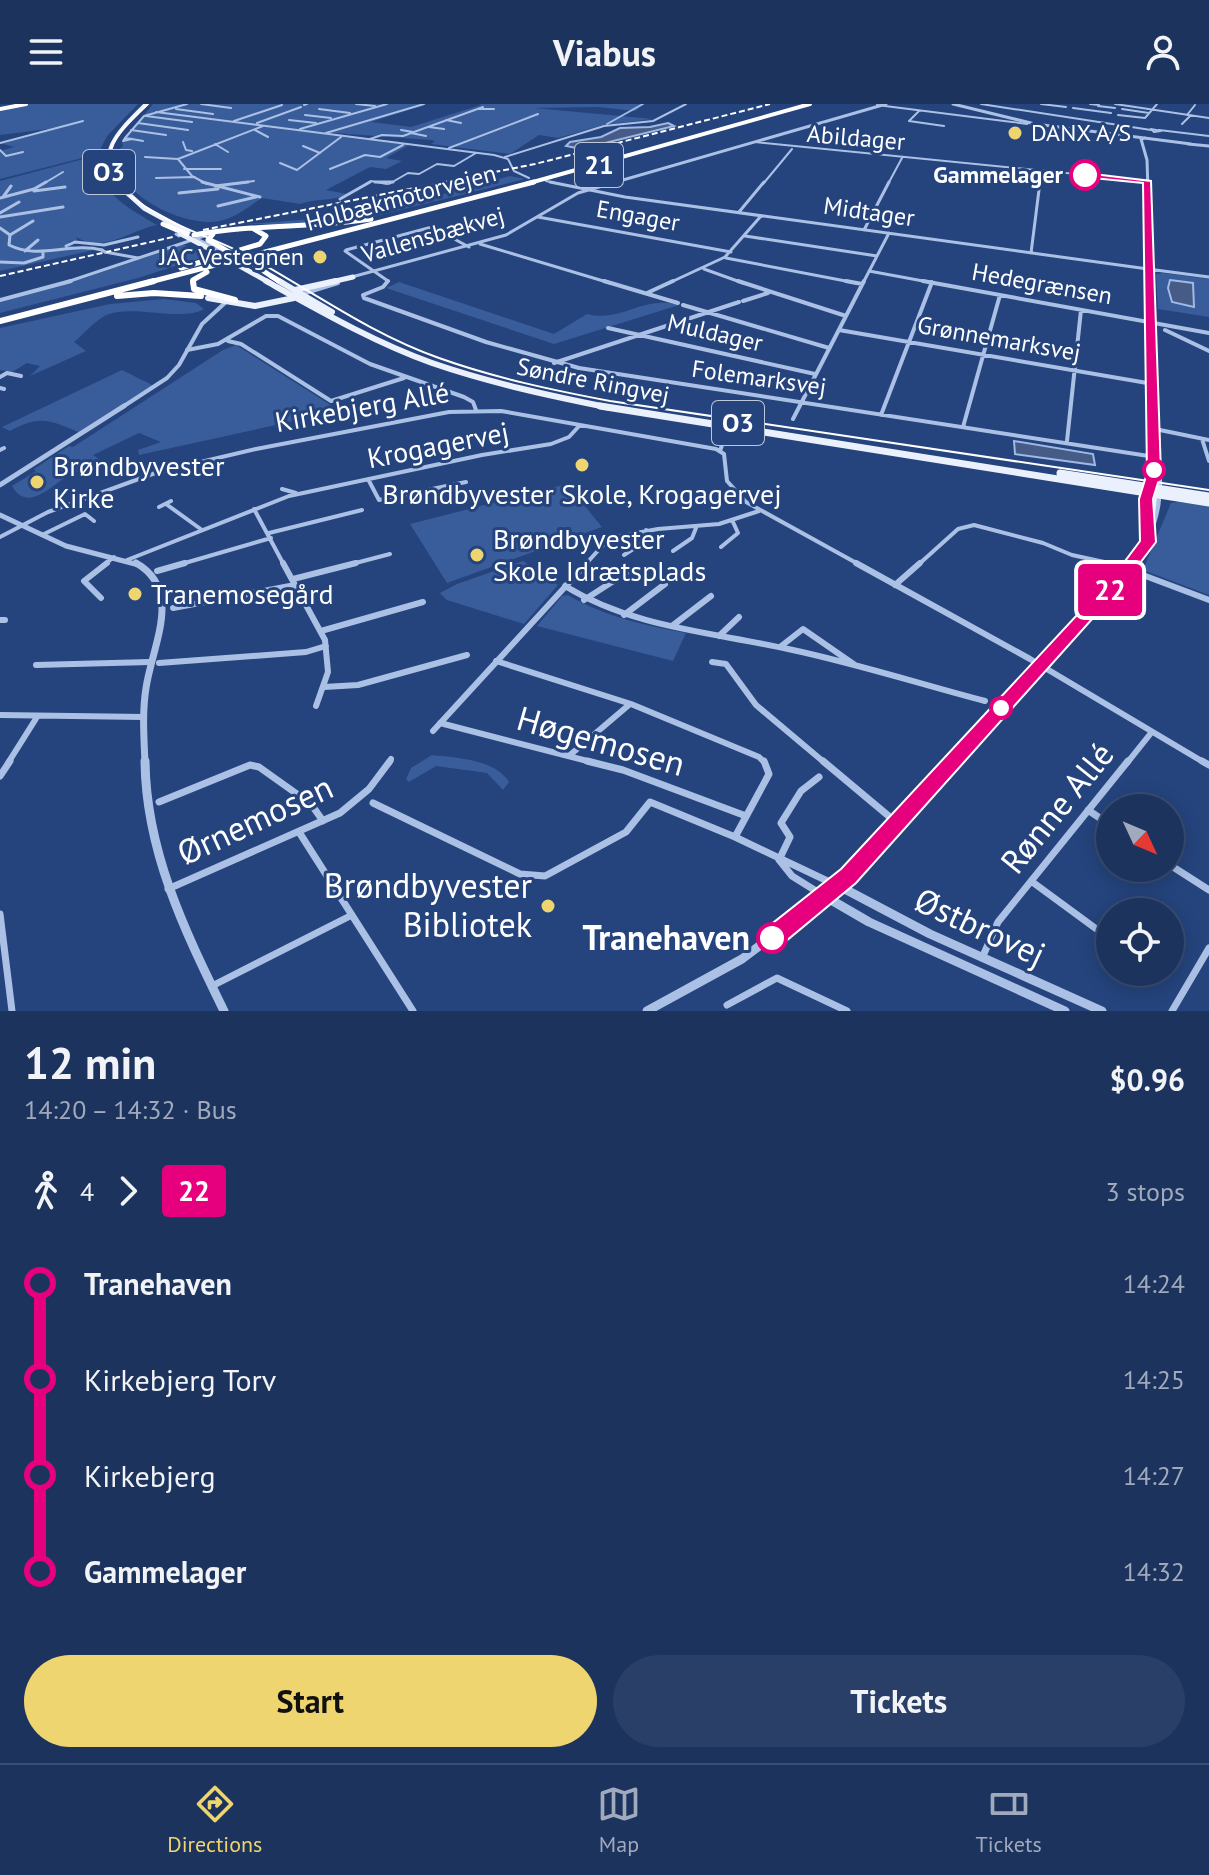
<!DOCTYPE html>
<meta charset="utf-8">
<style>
:root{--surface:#1c335e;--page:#293f67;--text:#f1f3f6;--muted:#a0aabc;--line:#3a4e73;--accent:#eed56f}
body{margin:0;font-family:"PT Sans",sans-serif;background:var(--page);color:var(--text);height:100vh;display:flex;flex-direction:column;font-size:30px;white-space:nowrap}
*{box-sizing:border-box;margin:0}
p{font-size:26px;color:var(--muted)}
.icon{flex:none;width:44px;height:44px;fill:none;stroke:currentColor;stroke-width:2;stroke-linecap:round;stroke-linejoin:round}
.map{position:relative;height:907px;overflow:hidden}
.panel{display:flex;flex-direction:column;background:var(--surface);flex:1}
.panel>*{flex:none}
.badge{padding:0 16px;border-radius:6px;font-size:28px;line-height:52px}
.needle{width:52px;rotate:134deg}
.tools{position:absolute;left:1096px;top:690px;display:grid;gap:16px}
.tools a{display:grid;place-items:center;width:88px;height:88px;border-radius:50%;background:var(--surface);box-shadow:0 4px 20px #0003,0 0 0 2px var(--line);font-size:40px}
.map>.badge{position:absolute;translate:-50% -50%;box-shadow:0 0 0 4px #fff}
.legs{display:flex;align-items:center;gap:12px;height:88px;padding:0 24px;font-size:26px}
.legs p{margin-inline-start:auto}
.overview{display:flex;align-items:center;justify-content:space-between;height:136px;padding:0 24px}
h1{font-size:44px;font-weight:600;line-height:60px}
.action{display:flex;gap:16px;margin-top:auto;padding:16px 24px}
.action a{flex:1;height:92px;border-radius:48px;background:var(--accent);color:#111;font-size:32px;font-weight:600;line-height:92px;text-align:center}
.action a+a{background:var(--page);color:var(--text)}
ul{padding:0 24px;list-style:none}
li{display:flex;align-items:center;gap:28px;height:96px;font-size:30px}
li i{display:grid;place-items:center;width:12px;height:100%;margin:0 10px;background:currentColor}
li i::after{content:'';width:20px;height:20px;margin:-10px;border:6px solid;border-radius:50%;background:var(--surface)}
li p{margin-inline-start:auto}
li:first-child i{background:linear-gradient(#0000 50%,currentColor 0)}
li:last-child i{background:linear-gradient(currentColor 50%,#0000 0)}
header{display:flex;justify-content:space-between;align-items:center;height:104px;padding:0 24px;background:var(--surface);font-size:36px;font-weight:600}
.menu{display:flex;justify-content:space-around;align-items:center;height:112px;border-top:2px solid var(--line);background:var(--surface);font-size:22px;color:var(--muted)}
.menu a{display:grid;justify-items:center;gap:4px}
.menu .on{color:var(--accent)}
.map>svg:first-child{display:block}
</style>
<header><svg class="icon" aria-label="menu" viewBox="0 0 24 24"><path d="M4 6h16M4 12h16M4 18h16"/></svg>Viabus<svg class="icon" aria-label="person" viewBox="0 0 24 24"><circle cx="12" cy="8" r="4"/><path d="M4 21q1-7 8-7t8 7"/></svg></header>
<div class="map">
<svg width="1209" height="907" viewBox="0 0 1209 907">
<rect width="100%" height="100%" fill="#25447d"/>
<path fill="#395c9b" d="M 29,0 L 138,0 L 107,32 L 98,50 L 0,75 L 0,47 L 14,43 L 0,39 L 56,24 L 0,31 L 0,6 Z
M 153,0 L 427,0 L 371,18 L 411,23 L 481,1 L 479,0 L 644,0 L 635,7 L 598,3 L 534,4 L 653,15 L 603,21 L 558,34 L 539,31 L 510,50 L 431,40 L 435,37 L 431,36 L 307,27 L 409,41 L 386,54 L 402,57 L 386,65 L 370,63 L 326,86 L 347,90 C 333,98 315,94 300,100 L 262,94 C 246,104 232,117 212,118 C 176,119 113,89 117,47 L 123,42 L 122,38 Z
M 87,54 L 97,54 C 98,89 130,105 157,121 C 131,126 103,150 76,133 L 77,136 L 69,138 L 71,142 L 94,146 L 0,167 L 0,77 Z
M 510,72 L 525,75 L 368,114 L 310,121 L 247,120 L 366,111 Z
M 182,140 L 210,151 L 138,174 L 0,209 L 0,197 L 88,173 Z
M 1163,169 L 1209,175 L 1209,213 L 1158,205 L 1156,170 Z
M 399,178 L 554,230 L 587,210 C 622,219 642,191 679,201 L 554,240 L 386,184 Z
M 164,195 L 196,199 L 204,205 C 182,218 137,201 109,210 C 97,214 84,230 74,238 L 86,247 L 30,272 L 40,262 L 27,259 L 12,268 L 0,266 L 0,224 L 110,200 Z
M 236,241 L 340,307 L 139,351 L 138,346 L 161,338 L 139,329 L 93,351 L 102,357 C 92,362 81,366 72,370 C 53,378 29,411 12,382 L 36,367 L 34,365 L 69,342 L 73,343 L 223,246 Z
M 122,266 L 154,282 L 81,329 C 50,317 42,310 10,327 L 2,323 Z
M 567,380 L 602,423 L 447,479 L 410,420 Z
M 1179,398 L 1209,402 L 1209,491 L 1143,466 L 1171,399 Z
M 523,457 L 558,481 L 524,520 L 447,496 L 440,489 L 457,480 Z
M 568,491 C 605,513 644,521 686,529 L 673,557 L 537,522 L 562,492 Z
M 432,651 C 457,654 495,655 509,678 L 503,686 L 487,669 L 436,662 L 409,678 L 406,675 L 411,664 Z"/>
<path fill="#465c86" stroke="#9fb9e6" stroke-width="2" d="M 668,19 L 674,22 L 581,45 L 566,42 L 570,38 L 601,33 L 620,24 L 650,23 Z
M 1170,176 L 1193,179 L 1194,203 L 1172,198 L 1168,184 Z
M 1014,337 L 1093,350 L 1095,361 L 1015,350 Z"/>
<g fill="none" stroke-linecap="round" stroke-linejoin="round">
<path stroke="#9fb9e6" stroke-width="2" d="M 607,20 L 643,0"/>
<path stroke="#abc0e5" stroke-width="2" d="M 201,0 L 231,4
M 356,0 L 375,2
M 981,0 L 1151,26
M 1041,0 L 1066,3
M 1090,0 L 1099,1
M 1115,0 L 1209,14
M 304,1 L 307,0
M 877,1 L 1027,20
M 1098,2 L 1115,4
M 1073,4 L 1111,9
M 176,5 L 213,10
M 319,5 L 350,9
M 479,5 L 494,5
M 1122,5 L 1149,9
M 919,7 L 909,17 L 944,22
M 156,8 L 494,51 L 508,55 L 514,67 L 529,74
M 305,11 L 331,14
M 1118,11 L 1145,14 L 1157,0
M 1187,11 L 1195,1
M 146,12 L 192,18
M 289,16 L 316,19
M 446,16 L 461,19
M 234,17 L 282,1
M 138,19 L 188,26
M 257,19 L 301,3
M 1182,20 L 1191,11
M 429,23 L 444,25
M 300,25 L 387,0
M 1151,25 L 1161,27 L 1154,28 Z
M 131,26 L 166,31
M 255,26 L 268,33
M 401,26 L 413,28
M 1159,26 L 1209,32
M 326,29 L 424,0
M 411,29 L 426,32
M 125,34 L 144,12 L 187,0
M 125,34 L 132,35 L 123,37 Z
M 132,35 L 143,37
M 370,35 L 382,31 L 403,32 L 483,3
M 183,38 L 186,46 L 192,47
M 755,38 L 1147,77
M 0,39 L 83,17
M 215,40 L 228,48
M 303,42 L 320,49
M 449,44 L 538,10
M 0,46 L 6,52 L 23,48
M 145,53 L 178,55
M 505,53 L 604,22 L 653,17 L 686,0
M 280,59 L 297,66 L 341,33
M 184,65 L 221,65
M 330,65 L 365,51 L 380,53 L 403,41
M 156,74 L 195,73
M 546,77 L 560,80
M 43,80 L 63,68
M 207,80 L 192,72 L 178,55 L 263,22
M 233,80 L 254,77
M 366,80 L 371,77 L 387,80
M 389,80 L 408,69 L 419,70 L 437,60 L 454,62 L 476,49
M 763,80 L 792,45
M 888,80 L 902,54
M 1039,80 L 1041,67"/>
<path stroke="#abc0e5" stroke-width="3" d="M 202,78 L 260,93
M 375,78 L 393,78
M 550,78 L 625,93 L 1148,165
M 215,82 L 248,78
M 34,87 L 65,83
M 179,89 L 218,85
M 3,93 L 11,82
M 0,94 L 34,85 L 46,78
M 340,95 L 370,78
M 218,102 L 256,93
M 739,108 L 764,78
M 0,109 L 19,98
M 0,113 L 63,103
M 538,113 L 731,148
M 0,124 L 10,131 L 9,141 C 39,156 70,138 102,146
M 864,126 L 889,78
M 10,131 L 33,117
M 745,132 L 877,152
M 480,140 L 610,179
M 66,142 L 75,138 L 104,141 L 138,133
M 346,146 L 432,123 L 469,143
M 25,147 L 38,136
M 345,147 L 388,177 L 386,179
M 105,148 L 138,154
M 1031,149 L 1040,78
M 726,154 L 856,179
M 0,158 L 24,159 L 43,153 L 43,148
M 704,165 L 743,179
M 869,167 L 934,179
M 669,179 L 725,153 L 761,112
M 863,179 L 889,129"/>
<path stroke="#abc0e5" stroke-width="4" d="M 388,177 L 383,183 L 363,191 L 364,194 L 486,238 L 579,264 L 1155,353
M 604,177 L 678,199
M 738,177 L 846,212
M 846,177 L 862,180
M 923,177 L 1209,229
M 647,189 L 673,177
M 743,197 L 768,189
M 683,201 L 829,244
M 608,224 L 815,270
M 839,226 L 1153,280
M 1165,226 L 1209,247
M 228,237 L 241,240 L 331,297 L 404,274
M 187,246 L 218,240 L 266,212 L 278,212 L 370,260 L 464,293 L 473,298 L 476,306
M 554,259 L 739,198
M 0,273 L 7,269 L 21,272
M 0,284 L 4,285
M 881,311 L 932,178
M 793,315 L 864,177
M 963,323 L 1000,191
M 1155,325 L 1209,336
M 1202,335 L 1209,357
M 1067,337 L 1081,206
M 0,346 L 4,344
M 720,347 L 727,326
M 368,375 L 379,396 L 466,378
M 282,385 L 296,389
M 166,400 L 202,426
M 159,403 L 171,397
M 254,405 L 284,461
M 269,429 L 362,406
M 42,431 L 85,410 L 94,417
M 0,433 L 48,408 L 158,368 L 256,345 L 449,308 L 501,307 L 716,345 L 724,350 L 727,377 L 746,398 L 860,461
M 721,443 L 738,429 L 733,418
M 673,447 L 692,434 L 696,424
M 624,451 L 644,438 L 646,426
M 127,456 L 289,392 L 482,351 L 551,340 L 569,333 L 580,321
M 104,461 L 114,453
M 178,461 L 271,434
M 348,461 L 390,450
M 585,461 L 603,441 L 620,432 L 658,425 L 719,420 L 759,407
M 918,461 L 958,425 L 974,421 L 1043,439 L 1072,451 L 1118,461"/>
<path stroke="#abc0e5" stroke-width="6" d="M 283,459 L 325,536 L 328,568 L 316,602
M 856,459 L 1030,555 L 1205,659
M 1111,459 L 1209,496
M 157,467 L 185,459
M 293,475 L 356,459
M 895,481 L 920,459
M 565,482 C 634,524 711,528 788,545 C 855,559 920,580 985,597
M 101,494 L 84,477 L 107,459
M 584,496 L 626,469
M 173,504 L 295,481
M 624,511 L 665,480
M 0,516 L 5,516
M 672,522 L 711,492
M 321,527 L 423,498
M 719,532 L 739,513
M 780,543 L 803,525 L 855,561
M 496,557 L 631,600 L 759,653 L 765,659
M 712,558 L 726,560 L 756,601 L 825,659
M 159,559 L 306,548 L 326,542
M 36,561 L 150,558
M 324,583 L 358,581 L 467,551
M 0,611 L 144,613
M 440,619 L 595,659
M 433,627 L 587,459
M 570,651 L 630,600
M 8,659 L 37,613
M 389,659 L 391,655
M 1127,659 L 1151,629"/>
<path stroke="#abc0e5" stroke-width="7" d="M 587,657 L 623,666 L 746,712
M 823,657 L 897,719
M 1202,657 L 1209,661
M 0,672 L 10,657
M 159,698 L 250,661 L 259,663 L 311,700 L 323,717
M 373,699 L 520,770 L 545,772 L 626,728 L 650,698 L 735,733 L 838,782
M 1088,706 L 1110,721
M 299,728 L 413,907
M 735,733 L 769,670 L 764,657
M 779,756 L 790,733 L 781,719 L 801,687 L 819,673
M 780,757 L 792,772 L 824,792
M 1170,761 L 1209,786
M 1031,777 L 1110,835
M 168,785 L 340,709 L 369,685 L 390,657
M 0,810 L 12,907
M 982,854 L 998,818 L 1128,657
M 212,882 L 352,811
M 727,901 L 777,874 L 847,907
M 1172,907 L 1209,844"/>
<path stroke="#abc0e5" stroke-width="3" d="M 953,0 L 1035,20 L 1191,40
M 1145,34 L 1141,35 L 1147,56 L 1151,179
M 1188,40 L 1209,42
M 196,135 L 224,147
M 1148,165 L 1209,173
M 348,174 L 506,131 L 578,89 L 886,0
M 64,179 L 207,131"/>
<path stroke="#abc0e5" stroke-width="4" d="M 1150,177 L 1154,304
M 299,191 L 338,179
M 0,196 L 71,177
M 121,304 L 167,274 L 179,261 L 202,220 L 226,198"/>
<path stroke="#abc0e5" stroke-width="5" d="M 1154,302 L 1155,334
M 0,381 L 124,302
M 0,411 L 66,442 L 139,461
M 1148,417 C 1146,392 1154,370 1154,345
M 1131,461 C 1162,421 1164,382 1155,333"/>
<path stroke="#abc0e5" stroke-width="7" d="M 136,459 C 184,486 152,542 146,584 C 142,609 144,634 145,659
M 951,659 L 1132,459"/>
<path stroke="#abc0e5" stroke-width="9" d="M 145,657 C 146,748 185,827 224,907
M 839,782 L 930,830 L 1102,907
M 826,793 L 869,818 L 1065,907
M 647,907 L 742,855 L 839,782 L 953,657"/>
<path stroke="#ebf0fd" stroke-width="4" d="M 116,80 C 95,45 123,24 146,0"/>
<path stroke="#ebf0fd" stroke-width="5" d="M 115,78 L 144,104 L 188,128
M 183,131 L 219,150
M 238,161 L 270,179
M 271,172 L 283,179
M 327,179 L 353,173"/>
<path stroke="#ebf0fd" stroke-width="6" d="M 266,177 C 320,207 374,238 432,259 C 490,279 551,292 611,304
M 279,177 L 332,208
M 295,186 L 336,177
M 208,194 L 255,202 L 294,194"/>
<path stroke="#ebf0fd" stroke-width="7" d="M 600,302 L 1209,399
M 1060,369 L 1209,392
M 1149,434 L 1154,388"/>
<path stroke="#fff" stroke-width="4" d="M 0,5 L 26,0
M 526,80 L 810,0"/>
<path stroke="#fff" stroke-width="5" d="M 163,120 L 184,129
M 213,130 L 208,136 L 229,148
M 194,131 C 253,120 312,124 371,115
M 250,158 L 277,176
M 181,164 L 260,140 L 266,132 L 254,125
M 146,179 L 534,78
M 193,179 L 193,176 L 207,168"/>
<path stroke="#fff" stroke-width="6" d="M 193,177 L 194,185 L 235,196
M 117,192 L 154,189 L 201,192
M 0,217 L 154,177"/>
<path stroke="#fff" stroke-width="2" d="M 148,0 C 132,16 102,38 111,65 C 116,81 130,92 143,101 C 176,124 217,135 252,154 C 315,189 371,230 439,254 C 495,274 552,286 610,297 L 1209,386"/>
<path stroke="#fff" stroke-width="2" stroke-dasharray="6 3" stroke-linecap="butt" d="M 203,126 L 535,60 L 770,0
M 0,172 L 173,133"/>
<path stroke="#abc0e5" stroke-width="3" d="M 102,146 L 105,148"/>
<path stroke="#abc0e5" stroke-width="3" d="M 176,130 L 179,132"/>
<path stroke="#ebf0fd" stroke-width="5" d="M 180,130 L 183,131
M 219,150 L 238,161"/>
<path stroke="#fff" stroke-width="5" d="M 184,129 L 187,130
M 229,148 L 250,158"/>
</g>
<path fill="#e6007e" stroke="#fff" stroke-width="2" d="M 1085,69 L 1151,77 L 1161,369 L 1153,395 L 1156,438 L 1127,476 L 856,779 L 780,842 L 772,845 L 764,842 L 760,834 L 764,826 L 841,765 L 1116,469 L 1140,437 L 1139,395 L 1147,369 L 1143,79 L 1082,73 Z"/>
<g fill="#eed56f" stroke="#25447d" stroke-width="3">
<circle cx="1015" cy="29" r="8"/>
<circle cx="320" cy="153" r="8"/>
<circle cx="582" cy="361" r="8"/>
<circle cx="37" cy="378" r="8"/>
<circle cx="477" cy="451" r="8"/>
<circle cx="135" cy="490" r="8"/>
<circle cx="548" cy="802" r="8"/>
</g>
<g fill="#fff" stroke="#e6007e" stroke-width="4">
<circle cx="1085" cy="71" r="14"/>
<circle cx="1154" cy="366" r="10"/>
<circle cx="1001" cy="604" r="10"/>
<circle cx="772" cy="834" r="14"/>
</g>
<g text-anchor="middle" stroke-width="6" stroke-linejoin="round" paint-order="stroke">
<g font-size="24" fill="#fff" stroke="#25447d" text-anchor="start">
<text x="1031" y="37">DANX A/S</text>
<text x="304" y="161" text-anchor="end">JAC Vestegnen</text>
</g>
<g font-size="24" fill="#fff" stroke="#25447d">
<text transform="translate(856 34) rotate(5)" y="8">Abildager</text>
<text transform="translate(401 94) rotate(-15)" y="8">Holbækmotorvejen</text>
<text transform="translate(869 108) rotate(8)" y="8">Midtager</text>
<text transform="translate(638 112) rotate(10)" y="8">Engager</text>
<text transform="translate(433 131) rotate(-16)" y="8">Vallensbækvej</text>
<text transform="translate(1042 180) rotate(10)" y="8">Hedegrænsen</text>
<text transform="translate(715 229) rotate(13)" y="8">Muldager</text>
<text transform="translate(999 235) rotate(10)" y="8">Grønnemarksvej</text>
<text transform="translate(759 274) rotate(8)" y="8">Folemarksvej</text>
<text transform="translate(593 277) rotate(11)" y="8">Søndre Ringvej</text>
</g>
<g font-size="24" font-weight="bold" fill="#fff" stroke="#25447d" text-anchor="end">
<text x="1063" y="79">Gammelager</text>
</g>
<g fill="#25447d" stroke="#bec7d8" stroke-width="2">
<rect x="575" y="39" width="48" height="44" rx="6"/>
<rect x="83" y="46" width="52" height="44" rx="6"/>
<rect x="712" y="297" width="52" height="44" rx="6"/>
</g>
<g font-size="26" font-weight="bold" fill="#fff">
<text x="599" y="70">21</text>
<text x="109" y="77">O3</text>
<text x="738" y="328">O3</text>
</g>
<g font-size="28" fill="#fff" stroke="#25447d">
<text transform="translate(362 303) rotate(-10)" y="10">Kirkebjerg Allé</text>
<text transform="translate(438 341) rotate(-11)" y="10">Krogagervej</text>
</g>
<g font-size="28" fill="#fff" stroke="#25447d" text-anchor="start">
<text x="53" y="372">Brøndbyvester<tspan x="53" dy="32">Kirke</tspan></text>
<text x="582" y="400" text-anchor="middle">Brøndbyvester Skole, Krogagervej</text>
<text x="493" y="445">Brøndbyvester<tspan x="493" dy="32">Skole Idrætsplads</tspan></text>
<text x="151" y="500">Tranemosegård</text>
</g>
<g font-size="34" fill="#fff" stroke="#25447d">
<text transform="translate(601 637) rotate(16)" y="12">Høgemosen</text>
<text transform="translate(1057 704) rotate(-51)" y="12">Rønne Allé</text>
<text transform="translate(255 716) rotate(-25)" y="12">Ørnemosen</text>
<text transform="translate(980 823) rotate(25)" y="12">Østbrovej</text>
</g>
<g font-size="34" fill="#fff" stroke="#25447d" text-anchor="end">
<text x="532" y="794">Brøndbyvester<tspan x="532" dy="39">Bibliotek</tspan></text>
</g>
<g font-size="34" font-weight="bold" fill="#fff" stroke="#25447d" text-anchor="end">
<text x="750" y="846">Tranehaven</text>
</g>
</g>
</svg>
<div class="tools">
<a><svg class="needle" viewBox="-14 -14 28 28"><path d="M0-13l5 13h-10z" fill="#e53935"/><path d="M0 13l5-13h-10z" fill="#a0aabc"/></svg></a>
<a><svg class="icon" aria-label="locate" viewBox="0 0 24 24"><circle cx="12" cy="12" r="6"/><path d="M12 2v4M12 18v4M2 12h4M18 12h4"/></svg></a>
</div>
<b class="badge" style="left:1110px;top:486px;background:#e6007e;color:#fff">22</b>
</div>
<section class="panel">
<div class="overview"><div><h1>12 min</h1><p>14:20 – 14:32 · Bus</p></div><b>$0.96</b></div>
<div class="legs"><svg class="icon" aria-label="walk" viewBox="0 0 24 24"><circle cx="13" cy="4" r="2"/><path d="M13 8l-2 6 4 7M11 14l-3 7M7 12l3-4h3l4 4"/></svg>4<svg class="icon" aria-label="forward" viewBox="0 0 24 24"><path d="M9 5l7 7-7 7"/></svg><b class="badge" style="background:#e6007e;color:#fff">22</b><p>3 stops</p></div>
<ul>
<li><i style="color:#e6007e"></i><b>Tranehaven</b><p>14:24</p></li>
<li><i style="color:#e6007e"></i><span>Kirkebjerg Torv</span><p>14:25</p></li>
<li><i style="color:#e6007e"></i><span>Kirkebjerg</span><p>14:27</p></li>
<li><i style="color:#e6007e"></i><b>Gammelager</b><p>14:32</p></li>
</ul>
<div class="action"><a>Start</a><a>Tickets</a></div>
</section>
<nav class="menu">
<a class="on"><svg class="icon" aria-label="directions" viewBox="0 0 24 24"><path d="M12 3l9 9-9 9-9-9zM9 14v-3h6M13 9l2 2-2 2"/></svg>Directions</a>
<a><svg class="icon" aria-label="map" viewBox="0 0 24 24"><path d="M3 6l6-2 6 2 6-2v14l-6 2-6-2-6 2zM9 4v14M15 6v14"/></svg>Map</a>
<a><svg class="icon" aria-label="tickets" viewBox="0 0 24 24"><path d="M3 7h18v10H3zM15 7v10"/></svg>Tickets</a>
</nav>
